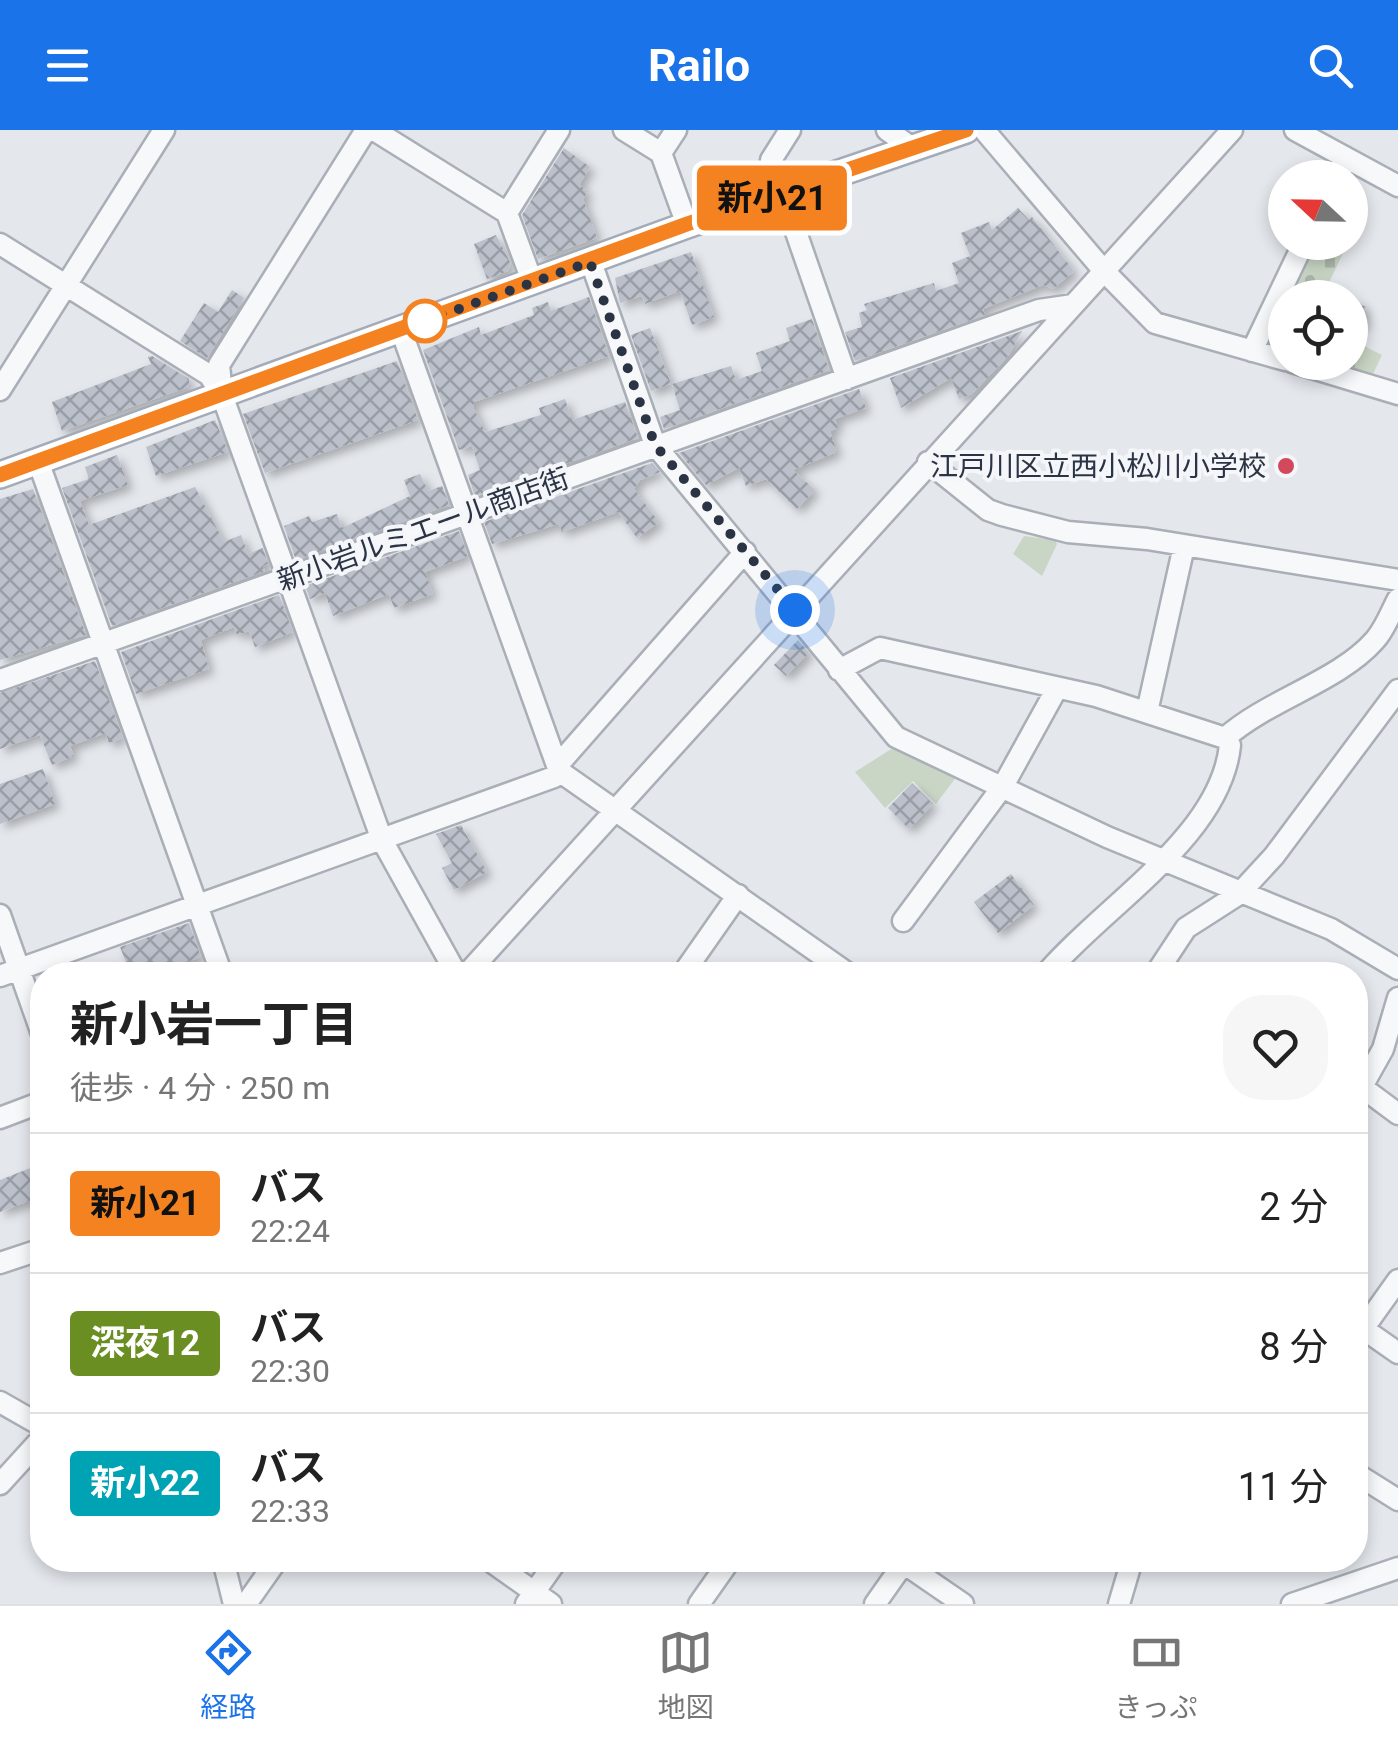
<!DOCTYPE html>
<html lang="ja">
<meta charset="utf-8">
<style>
:root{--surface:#fff;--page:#f6f6f6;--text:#222;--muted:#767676;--line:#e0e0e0;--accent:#1a73e8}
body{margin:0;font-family:Roboto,"Noto Sans JP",sans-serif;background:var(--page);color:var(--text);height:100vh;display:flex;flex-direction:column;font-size:38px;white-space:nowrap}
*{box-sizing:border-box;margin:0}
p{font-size:32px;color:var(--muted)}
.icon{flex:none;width:55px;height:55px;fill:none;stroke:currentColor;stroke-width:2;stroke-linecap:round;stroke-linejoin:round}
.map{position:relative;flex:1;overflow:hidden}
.sheet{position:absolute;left:30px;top:832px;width:1338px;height:610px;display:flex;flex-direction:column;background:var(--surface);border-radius:40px;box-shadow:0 5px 15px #0003}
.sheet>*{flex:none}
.badge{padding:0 20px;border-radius:8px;font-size:35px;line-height:65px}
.needle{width:65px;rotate:292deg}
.controls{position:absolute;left:1268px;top:30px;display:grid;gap:20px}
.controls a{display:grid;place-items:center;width:100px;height:100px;border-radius:50%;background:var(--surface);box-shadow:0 5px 15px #0003;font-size:50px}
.you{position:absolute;width:50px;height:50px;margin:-25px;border:8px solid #fff;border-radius:50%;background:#1a73e8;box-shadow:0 0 0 15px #1a73e833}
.map>.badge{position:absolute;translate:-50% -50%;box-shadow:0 0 0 5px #fff}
.round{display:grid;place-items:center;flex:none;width:105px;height:105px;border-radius:40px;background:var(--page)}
.overview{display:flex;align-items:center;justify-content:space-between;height:170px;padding:0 40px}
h1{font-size:48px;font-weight:700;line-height:75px}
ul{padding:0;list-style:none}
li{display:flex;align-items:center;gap:30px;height:140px;padding:0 40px;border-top:2px solid var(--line)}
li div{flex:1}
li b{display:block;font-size:38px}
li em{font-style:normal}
li .badge{min-width:110px;font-weight:700;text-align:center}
header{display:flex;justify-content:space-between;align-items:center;height:130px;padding:0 40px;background:var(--accent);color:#fff;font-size:45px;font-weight:700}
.menu{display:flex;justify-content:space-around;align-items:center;height:140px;border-top:2px solid var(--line);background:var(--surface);font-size:28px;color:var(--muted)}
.menu a{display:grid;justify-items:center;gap:5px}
.menu .selected{color:var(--accent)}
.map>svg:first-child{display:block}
</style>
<header><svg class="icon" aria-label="menu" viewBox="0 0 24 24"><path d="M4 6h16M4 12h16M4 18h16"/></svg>Railo<svg class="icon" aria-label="search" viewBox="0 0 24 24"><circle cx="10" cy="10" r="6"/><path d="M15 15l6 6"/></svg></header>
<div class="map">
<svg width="1398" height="1474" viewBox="0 0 1398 1474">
<defs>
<pattern id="cemetery-stones" width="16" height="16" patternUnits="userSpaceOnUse" patternTransform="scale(2.5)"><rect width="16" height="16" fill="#c9d6c5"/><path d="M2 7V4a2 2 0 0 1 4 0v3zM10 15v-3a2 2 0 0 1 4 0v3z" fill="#adb8ab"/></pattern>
<pattern id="building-cross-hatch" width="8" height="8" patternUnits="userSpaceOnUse" patternTransform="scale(2.5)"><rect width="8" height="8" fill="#bbc0ca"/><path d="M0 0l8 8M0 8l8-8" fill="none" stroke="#989da6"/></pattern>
<filter id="shadow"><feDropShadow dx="5" dy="5" stdDeviation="5" flood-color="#0004"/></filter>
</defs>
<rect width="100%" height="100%" fill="#e4e7ec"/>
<path fill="url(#cemetery-stones)" d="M 1317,113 L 1348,113 L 1322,167 L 1292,167 Z
M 1350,209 L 1382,225 L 1373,244 L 1337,233 L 1350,232 Z"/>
<path fill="#c9d6c5" d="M 1024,406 L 1055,410 L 1057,414 L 1042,446 L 1013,424 Z
M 896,616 L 960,642 L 936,674 L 913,651 L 885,678 L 855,642 Z"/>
<path fill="url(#building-cross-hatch)" filter="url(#shadow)" d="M 564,18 L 590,37 L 579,55 L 588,61 L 583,69 L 597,108 L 538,129 L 522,85 Z
M 1018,78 L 1029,90 L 1032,87 L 1074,141 L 1053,159 L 1043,155 L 983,179 L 985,185 L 855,231 L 845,202 L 862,197 L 859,183 L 867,180 L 864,174 L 934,153 L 936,161 L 959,153 L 952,133 L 970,126 L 961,103 L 989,92 L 992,100 Z
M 496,105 L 511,134 L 508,141 L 487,149 L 474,114 Z
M 691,122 L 714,187 L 692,195 L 680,161 L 645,174 L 642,166 L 620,173 L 615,148 Z
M 232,160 L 244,168 L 207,228 L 180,211 L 204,173 L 218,182 Z
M 589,167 L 609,226 L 474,272 L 473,277 L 485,302 L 541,285 L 539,278 L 565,269 L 572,290 L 625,272 L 638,308 L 475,366 L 468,345 L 480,340 L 472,316 L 459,320 L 423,220 L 479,197 L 481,205 L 534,185 L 532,178 L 548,172 L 551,181 Z
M 1350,169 L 1366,177 L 1362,185 L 1367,188 L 1350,209 Z
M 812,189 L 829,240 L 664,299 L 660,287 L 680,280 L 672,254 L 731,236 L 736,250 L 762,241 L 756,223 L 790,211 L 786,198 Z
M 650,198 L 671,254 L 651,261 L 631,205 Z
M 1022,201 L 1009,225 L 972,264 L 959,269 L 951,248 L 901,278 L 890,248 Z
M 152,226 L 189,249 L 189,257 L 62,301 L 52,272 L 151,234 L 148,227 Z
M 397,231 L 418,290 L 265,343 L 243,284 Z
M 859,259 L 866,278 L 835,289 L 838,298 L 830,301 L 837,322 L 793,340 L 815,360 L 797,379 L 766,349 L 746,356 L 739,338 L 706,355 L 679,323 Z
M 215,290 L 228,322 L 156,346 L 146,317 Z
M 117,325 L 128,355 L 80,371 L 89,395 L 195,357 L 224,412 L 241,405 L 248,424 L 263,418 L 268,434 L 263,436 L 265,441 L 112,496 L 62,358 L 89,349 L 85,337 Z
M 652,333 L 660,342 L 640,350 L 634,359 L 659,392 L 637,408 L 618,382 L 562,402 L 559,394 L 492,414 L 484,392 Z
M 420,344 L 428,361 L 442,356 L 449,375 L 296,430 L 284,396 L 309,386 L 312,392 L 337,384 L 342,398 L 410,366 L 404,350 Z
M 33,359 L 86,505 L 0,530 L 0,369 Z
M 459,401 L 468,426 L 425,442 L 433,464 L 394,478 L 389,464 L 333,486 L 325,463 L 310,469 L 305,456 Z
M 279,465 L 293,502 L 255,517 L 249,501 L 237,505 L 234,497 L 201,510 L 209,539 L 136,564 L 121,522 Z
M 798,510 L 809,523 L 786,546 L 774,535 Z
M 95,531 L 123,608 L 109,613 L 106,603 L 70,616 L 74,626 L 52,635 L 40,605 L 0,619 L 0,563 Z
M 43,639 L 55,674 L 0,694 L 0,654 Z
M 912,653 L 933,674 L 909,699 L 888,678 Z
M 461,695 L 487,742 L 454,760 L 442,738 L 452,733 L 436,704 Z
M 1011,744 L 1034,775 L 998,803 L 974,772 Z
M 189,793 L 201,827 L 152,845 L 131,845 L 120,817 Z
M 33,1037 L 42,1066 L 0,1082 L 0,1050 Z"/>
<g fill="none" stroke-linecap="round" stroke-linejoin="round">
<defs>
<path id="minor" d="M 366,0 L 219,235 L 222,265 L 382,710 L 457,845
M 374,0 L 507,83 L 532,151
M 624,0 L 661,23 L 687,95
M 790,0 L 771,30 L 847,249
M 887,0 L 911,17
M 984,0 L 1104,141 L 1155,193 L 1285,230
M 1295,0 L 1398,56
M 661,23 L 676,0
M 1336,48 L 1345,27
M 507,83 L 559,0
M 0,114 L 209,245 L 221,263
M 591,132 L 655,315 L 896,607 L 1107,707 L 1331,799 L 1398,839
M 401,200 L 559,641 L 850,845
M 1252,221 L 1304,112
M 1292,232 L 1398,264
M 0,260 L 164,0
M 38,331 L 222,845
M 928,332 L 988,380 L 1002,385 L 1068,402 L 1147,409 L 1398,450
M 839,540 L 880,518 L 1096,566 L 1225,608
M 0,550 L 1039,180 L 1073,175
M 1147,582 L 1184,416
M 557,636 L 745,422
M 0,785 L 42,904
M 903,791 L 1003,656 L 1056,560
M 466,845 L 1232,0
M 682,845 L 738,765
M 1045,845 C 1102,777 1221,707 1230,615 L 1225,608 C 1269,569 1338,552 1375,510 C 1385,499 1391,482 1398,469
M 1155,845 L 1186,798 L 1239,764 L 1274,726 L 1398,560
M 0,846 L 554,647 L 559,641
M 1363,958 L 1398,984
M 1355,969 L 1383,919 L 1398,868
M 0,988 L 42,972
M 0,1133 L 42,1119
M 1355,1193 L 1398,1223
M 1363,1199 L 1398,1150
M 0,1272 L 42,1296
M 1355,1343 L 1398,1370
M 0,1354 L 42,1308
M 223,1430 L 234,1474
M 489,1430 L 551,1474
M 899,1430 L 963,1474
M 246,1474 L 277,1430
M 526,1474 L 557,1430
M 699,1474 L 730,1430
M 875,1474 L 906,1430
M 1119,1474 L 1132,1430
M 1292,1474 L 1398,1438"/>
<path id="major" d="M 0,345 L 687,95 L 966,0"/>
</defs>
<use href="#minor" stroke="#a9aeb7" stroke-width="25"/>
<use href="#major" stroke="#a3abb8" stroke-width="30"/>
<use href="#minor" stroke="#f7f8fa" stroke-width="20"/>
<use href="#major" stroke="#fff" stroke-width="25"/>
</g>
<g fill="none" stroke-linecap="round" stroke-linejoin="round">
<defs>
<path id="line" d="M 0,345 L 687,94 L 966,0"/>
</defs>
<use href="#line" stroke="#fff" stroke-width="22"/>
<use href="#line" stroke="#f58220" stroke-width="15"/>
<path stroke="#2b3445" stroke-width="10" stroke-dasharray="0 18" d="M 425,191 L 590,132 L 655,315 L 795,480"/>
</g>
<circle fill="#fff" stroke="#f58220" stroke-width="5" cx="425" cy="191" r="20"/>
<circle fill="#d1495b" stroke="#f4f6f9" stroke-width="4" cx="1286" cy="336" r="10"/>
<g text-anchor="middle" stroke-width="8" stroke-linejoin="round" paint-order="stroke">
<g font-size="28" fill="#2b3445" stroke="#f4f6f9" text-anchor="end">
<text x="1266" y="346">江戸川区立西小松川小学校</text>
</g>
<g font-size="28" fill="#2b3445" stroke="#f4f6f9">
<text transform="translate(423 399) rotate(-20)" y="10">新小岩ルミエール商店街</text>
</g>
</g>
</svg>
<div class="controls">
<a><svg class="needle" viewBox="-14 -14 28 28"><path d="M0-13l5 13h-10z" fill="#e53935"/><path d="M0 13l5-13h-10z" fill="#767676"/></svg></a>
<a><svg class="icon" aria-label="locate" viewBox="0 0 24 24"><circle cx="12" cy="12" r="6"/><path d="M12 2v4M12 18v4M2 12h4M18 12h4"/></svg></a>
</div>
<div class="you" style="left:795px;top:480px"></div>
<b class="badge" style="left:772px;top:68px;background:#f58220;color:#111">新小21</b>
<section class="sheet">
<div class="overview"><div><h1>新小岩一丁目</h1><p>徒歩 · 4 分 · 250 m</p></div><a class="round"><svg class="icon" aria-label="heart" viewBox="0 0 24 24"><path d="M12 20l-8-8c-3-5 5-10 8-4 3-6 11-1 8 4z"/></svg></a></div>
<ul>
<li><span class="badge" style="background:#f58220;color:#111">新小21</span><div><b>バス</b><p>22:24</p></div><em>2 分</em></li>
<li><span class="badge" style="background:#6b8e23;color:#fff">深夜12</span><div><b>バス</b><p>22:30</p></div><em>8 分</em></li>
<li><span class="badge" style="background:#00a3b4;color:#fff">新小22</span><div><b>バス</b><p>22:33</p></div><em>11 分</em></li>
</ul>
</section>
</div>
<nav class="menu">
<a class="selected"><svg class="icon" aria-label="directions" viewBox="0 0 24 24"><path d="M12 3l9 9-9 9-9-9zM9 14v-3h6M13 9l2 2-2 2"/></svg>経路</a>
<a><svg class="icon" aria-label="map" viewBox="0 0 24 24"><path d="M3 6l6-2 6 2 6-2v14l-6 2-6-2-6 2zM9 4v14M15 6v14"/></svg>地図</a>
<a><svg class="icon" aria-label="tickets" viewBox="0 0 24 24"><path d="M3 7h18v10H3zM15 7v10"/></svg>きっぷ</a>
</nav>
